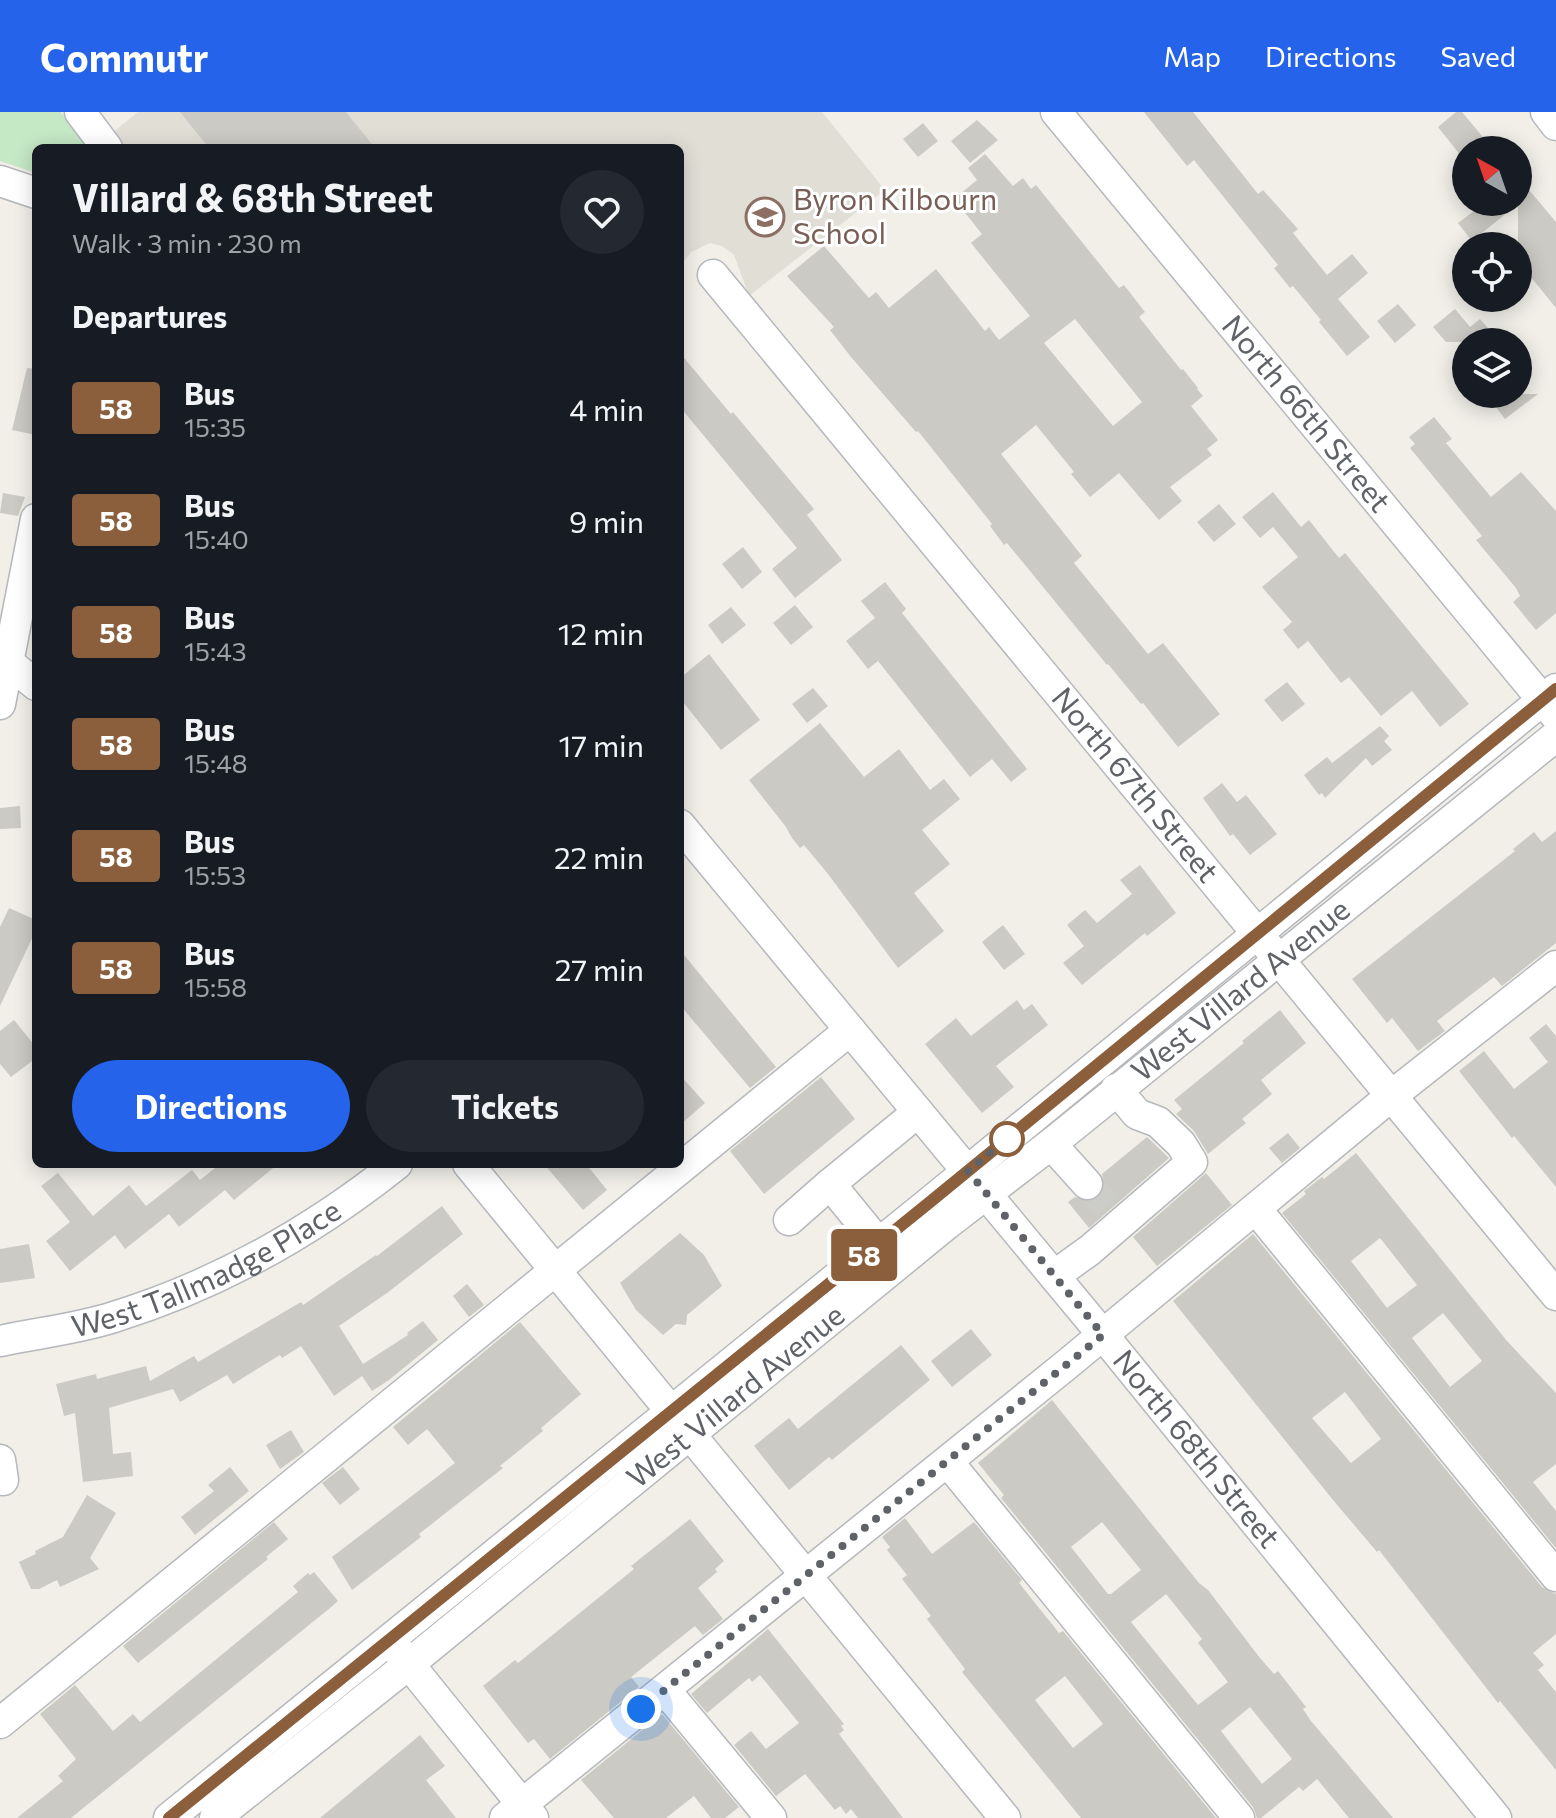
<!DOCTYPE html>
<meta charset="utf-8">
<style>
:root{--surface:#171b24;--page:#242831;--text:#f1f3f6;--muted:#9ea1a6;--accent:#2563eb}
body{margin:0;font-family:Commissioner,sans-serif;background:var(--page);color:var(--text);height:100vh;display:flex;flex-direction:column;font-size:30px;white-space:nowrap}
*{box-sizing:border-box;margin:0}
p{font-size:26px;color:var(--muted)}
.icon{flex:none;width:44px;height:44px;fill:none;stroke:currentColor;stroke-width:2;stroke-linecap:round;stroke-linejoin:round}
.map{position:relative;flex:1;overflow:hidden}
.sheet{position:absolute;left:32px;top:32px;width:652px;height:1024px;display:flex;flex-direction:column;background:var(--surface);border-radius:12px;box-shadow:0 4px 20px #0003}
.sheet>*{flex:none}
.badge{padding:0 16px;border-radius:6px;font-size:28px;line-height:52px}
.needle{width:52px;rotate:320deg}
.buttons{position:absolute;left:1452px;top:24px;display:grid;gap:16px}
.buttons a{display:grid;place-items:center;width:80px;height:80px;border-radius:50%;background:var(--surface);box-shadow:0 4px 20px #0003;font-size:40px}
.you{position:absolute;width:40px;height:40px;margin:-20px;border:6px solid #fff;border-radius:50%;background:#1a73e8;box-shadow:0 0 0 12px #1a73e833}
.map>.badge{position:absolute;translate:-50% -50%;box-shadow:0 0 0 4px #fff}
h2{padding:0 40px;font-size:30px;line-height:72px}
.round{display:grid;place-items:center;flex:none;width:84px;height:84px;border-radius:42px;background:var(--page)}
.summary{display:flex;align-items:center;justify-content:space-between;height:136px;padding:0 40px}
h1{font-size:38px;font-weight:700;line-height:60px}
.action{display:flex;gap:16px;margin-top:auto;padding:16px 40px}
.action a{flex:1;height:92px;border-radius:48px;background:var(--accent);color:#fff;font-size:32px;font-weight:700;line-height:92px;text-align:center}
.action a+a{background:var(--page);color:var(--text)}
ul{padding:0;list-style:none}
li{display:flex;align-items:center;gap:24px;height:112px;padding:0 40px}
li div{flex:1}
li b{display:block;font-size:30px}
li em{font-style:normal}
li .badge{min-width:88px;font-weight:700;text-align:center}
header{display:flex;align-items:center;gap:48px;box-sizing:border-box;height:112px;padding:0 40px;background:var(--accent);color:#fff}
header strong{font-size:38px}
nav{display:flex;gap:44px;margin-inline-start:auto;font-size:28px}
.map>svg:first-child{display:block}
</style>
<header>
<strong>Commutr</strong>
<nav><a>Map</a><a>Directions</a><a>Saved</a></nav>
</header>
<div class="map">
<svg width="1556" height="1706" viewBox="0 0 1556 1706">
<rect width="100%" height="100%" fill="#f1efe8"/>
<path fill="#e1ded6" d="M 138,0 L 822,0 L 885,78 L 749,184 L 734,143 L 722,134 L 710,131 L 691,140 L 684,149 L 682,169 L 680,170 L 680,36 L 123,36 L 112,21 Z"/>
<path fill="#c5e8c5" d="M 0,0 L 61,0 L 87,36 L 36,36 L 36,61 L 0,49 Z"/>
<path fill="#cccac5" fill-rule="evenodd" d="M 180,0 L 346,0 L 375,36 L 209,36 Z
M 1144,0 L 1193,0 L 1258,82 L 1263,78 L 1298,117 L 1293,121 L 1327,163 L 1352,142 L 1368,161 L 1338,187 L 1370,225 L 1347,244 L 1319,210 L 1321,208 L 1293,174 L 1290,176 L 1274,156 L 1278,153 L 1194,48 L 1187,54 Z
M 1456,0 L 1462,0 L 1487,30 L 1478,38 L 1466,38 L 1465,49 L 1438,15 Z
M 977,8 L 998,28 L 970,51 L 951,29 Z
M 923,11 L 938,29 L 918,45 L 903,27 Z
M 985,42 L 1013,74 L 1023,66 L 1031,77 L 1036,73 L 1119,176 L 1124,173 L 1145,200 L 1139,205 L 1181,258 L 1183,257 L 1198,276 L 1197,277 L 1203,284 L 1191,294 L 1218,328 L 1207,337 L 1212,343 L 1170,375 L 1182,389 L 1159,408 L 1119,361 L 1090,385 L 1071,362 L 1074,360 L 1036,313 L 1001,342 L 1082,444 L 1074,451 L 1148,542 L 1163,531 L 1220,602 L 1178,635 L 1143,591 L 1141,592 L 1108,552 L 1107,553 L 1007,431 L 1004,433 L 990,414 L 992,412 L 918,319 L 916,320 L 851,245 L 830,218 L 834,215 L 787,164 L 824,134 L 869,186 L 876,180 L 889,196 L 936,157 L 985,219 L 989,215 L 999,228 L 1030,204 L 971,131 L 982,122 L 954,87 L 977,68 L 968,56 ZM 1075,207 L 1142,290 L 1113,314 L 1044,231 Z
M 1518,65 L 1556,110 L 1556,196 L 1518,149 L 1518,92 L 1472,129 L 1458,111 L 1486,90 L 1518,90 Z
M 1398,192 L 1416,213 L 1395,231 L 1377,209 Z
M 1455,197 L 1470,215 L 1480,207 L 1500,230 L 1446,230 L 1433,215 Z
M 680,241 L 731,302 L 733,300 L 814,397 L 807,403 L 842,448 L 795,486 L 772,457 L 797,436 L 680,295 Z
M 27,256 L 36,257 L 36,323 L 12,318 Z
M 1486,282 L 1538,282 L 1505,307 Z
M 1434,305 L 1452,327 L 1446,331 L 1491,385 L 1521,360 L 1556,399 L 1556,501 L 1536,518 L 1513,490 L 1520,484 L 1516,476 L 1476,428 L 1482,424 L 1410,336 L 1415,332 L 1409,325 Z
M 1273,380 L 1301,415 L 1309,408 L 1339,446 L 1345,441 L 1469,592 L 1440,615 L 1412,579 L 1381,604 L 1349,565 L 1341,571 L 1308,529 L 1298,537 L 1283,518 L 1292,510 L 1262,475 L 1298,445 L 1273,415 L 1260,426 L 1242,405 Z
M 3,381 L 25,385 L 18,404 L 0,401 Z
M 1219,392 L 1236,412 L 1214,430 L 1197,410 Z
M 743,435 L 762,460 L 742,477 L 722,452 Z
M 885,470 L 906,497 L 902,501 L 1027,657 L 1011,670 L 992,647 L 970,665 L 878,549 L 868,557 L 846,529 L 875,506 L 861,489 Z
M 795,493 L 813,515 L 791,533 L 773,511 Z
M 731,495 L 746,513 L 722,532 L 708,513 Z
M 709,542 L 760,608 L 721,638 L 680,586 L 680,566 Z
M 1287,570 L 1305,592 L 1282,610 L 1264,588 Z
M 813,576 L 828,594 L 807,611 L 792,592 Z
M 820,611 L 864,665 L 899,637 L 930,678 L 944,667 L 960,687 L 922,718 L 950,752 L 914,781 L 944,819 L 898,856 L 828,762 L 804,733 L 800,736 L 792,726 L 786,715 L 749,668 Z
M 1380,614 L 1389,624 L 1384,629 L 1392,638 L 1372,654 L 1366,646 L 1325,686 L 1322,681 L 1319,683 L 1304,663 L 1327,645 L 1332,651 Z
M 1222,671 L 1237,690 L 1246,683 L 1277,722 L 1250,743 L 1233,722 L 1230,724 L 1203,686 Z
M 20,694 L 21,716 L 0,717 L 0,696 Z
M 1556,719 L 1556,831 L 1502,874 L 1494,865 L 1437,909 L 1445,919 L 1418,939 L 1392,906 L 1387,911 L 1352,867 L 1515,739 L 1513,737 L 1534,720 L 1542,730 Z
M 1140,753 L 1176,801 L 1147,824 L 1145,821 L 1082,873 L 1063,851 L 1084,834 L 1067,813 L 1085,798 L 1097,811 L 1132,782 L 1120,768 Z
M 9,796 L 36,808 L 36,818 L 0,894 L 0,815 Z
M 1003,813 L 1025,842 L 1004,858 L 982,830 Z
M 680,838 L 776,955 L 750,976 L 680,893 Z
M 1017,888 L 1024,898 L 1032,892 L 1048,913 L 996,954 L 1014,975 L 982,1001 L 925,932 L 956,906 L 971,924 Z
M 1280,898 L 1306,931 L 1261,968 L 1272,982 L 1242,1007 L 1246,1011 L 1208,1042 L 1194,1019 L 1176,1002 L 1182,997 L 1174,988 L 1244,931 L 1242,929 Z
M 14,908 L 36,935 L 36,946 L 11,965 L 0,952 L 0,919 Z
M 1546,912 L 1556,924 L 1556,1075 L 1514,1024 L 1512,1026 L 1459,959 L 1484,939 L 1514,977 L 1548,950 L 1529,926 Z
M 680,963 L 705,991 L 680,1013 Z
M 821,965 L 855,1007 L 764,1082 L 730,1039 Z
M 1288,1021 L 1300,1036 L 1282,1051 L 1269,1036 Z
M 1147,1025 L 1169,1046 L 1089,1116 L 1068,1090 L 1075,1085 L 1090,1090 L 1098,1086 L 1104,1077 L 1102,1062 Z
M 1356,1041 L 1507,1229 L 1556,1281 L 1556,1352 L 1533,1370 L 1556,1399 L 1556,1436 L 1282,1101 L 1306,1082 L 1304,1079 L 1322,1065 L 1324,1067 ZM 1380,1126 L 1417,1173 L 1387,1196 L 1351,1149 ZM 1443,1201 L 1482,1249 L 1450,1275 L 1412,1226 Z
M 220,1052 L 278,1052 L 234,1088 L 225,1078 L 179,1115 L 169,1102 L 125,1137 L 115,1123 L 70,1159 L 46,1129 L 70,1110 L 41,1074 L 58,1061 L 93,1104 L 129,1073 L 146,1094 L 192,1058 L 200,1068 Z
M 544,1052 L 586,1052 L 607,1078 L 583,1098 Z
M 1206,1061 L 1232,1093 L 1157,1154 L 1133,1125 Z
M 442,1094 L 463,1122 L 387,1181 L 339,1214 L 363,1252 L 408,1223 L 407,1221 L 423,1209 L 438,1228 L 389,1268 L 372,1279 L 362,1264 L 334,1284 L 301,1234 L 282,1246 L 280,1243 L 233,1272 L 227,1263 L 180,1290 L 173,1277 L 109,1296 L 113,1342 L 131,1340 L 133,1364 L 83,1370 L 75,1301 L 64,1304 L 56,1272 L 96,1262 L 97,1267 L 146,1254 L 150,1269 L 194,1244 L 198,1250 L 301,1190 L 303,1193 L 376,1143 L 377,1144 Z
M 680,1121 L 704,1143 L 722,1174 L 687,1203 L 686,1213 L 676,1212 L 663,1223 L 636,1198 L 620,1171 Z
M 1253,1122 L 1542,1475 L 1556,1482 L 1556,1522 L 1533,1541 L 1544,1553 L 1538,1558 L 1556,1580 L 1556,1658 L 1500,1589 L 1498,1591 L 1379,1438 L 1377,1440 L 1333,1388 L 1173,1189 ZM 1345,1280 L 1381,1327 L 1351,1351 L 1312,1306 Z
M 29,1132 L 35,1166 L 0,1171 L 0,1137 Z
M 467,1172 L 484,1193 L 469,1205 L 453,1184 Z
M 520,1210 L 581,1282 L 541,1316 L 543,1319 L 500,1354 L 503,1356 L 419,1422 L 421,1425 L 352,1478 L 332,1445 L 455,1351 L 427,1317 L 408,1333 L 393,1315 Z
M 971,1217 L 992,1243 L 952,1275 L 931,1249 Z
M 901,1233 L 930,1268 L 832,1348 L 829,1345 L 789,1378 L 754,1334 L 789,1306 L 798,1317 Z
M 1052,1288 L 1199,1471 L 1208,1478 L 1260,1546 L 1274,1562 L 1278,1559 L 1306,1595 L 1303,1597 L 1311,1609 L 1393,1706 L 1349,1706 L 1317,1667 L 1303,1679 L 1299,1675 L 1261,1706 L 1257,1706 L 1253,1695 L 1001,1386 L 1004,1383 L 978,1351 ZM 1102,1410 L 1141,1458 L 1111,1482 L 1108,1482 L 1071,1435 ZM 1166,1482 L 1202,1527 L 1198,1531 L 1228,1570 L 1198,1593 L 1131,1510 ZM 1250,1595 L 1292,1647 L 1262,1672 L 1221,1619 Z
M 291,1318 L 304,1340 L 280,1357 L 266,1333 Z
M 230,1355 L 249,1379 L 195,1423 L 181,1405 L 214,1379 L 208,1373 Z
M 343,1355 L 360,1377 L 340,1393 L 322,1371 Z
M 87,1383 L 116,1401 L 90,1446 L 99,1457 L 60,1475 L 57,1468 L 39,1477 L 31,1477 L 19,1450 L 36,1442 L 35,1439 L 63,1425 Z
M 905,1406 L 932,1442 L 974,1410 L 1022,1468 L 1019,1471 L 1059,1521 L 1063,1519 L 1216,1706 L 1081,1706 L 962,1560 L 965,1557 L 927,1507 L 931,1504 L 902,1467 L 907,1463 L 887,1438 L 890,1435 L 882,1425 ZM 1065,1564 L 1103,1612 L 1073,1636 L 1035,1588 Z
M 690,1407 L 724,1449 L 715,1457 L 717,1460 L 698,1476 L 723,1507 L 703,1523 L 695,1514 L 631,1565 L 639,1575 L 550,1647 L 534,1627 L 528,1631 L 483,1574 L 515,1548 L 518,1551 L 634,1457 L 631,1454 Z
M 274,1410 L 288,1427 L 266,1445 L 268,1447 L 138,1551 L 123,1534 Z
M 314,1460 L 338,1489 L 330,1496 L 71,1706 L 17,1706 L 63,1669 L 58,1664 L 76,1647 L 40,1602 L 75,1573 L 113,1619 L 133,1602 L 140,1610 L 298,1480 L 293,1474 L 308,1461 L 310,1463 Z
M 768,1517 L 844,1612 L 841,1614 L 844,1618 L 839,1622 L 903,1706 L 858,1706 L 851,1697 L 846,1702 L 840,1694 L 835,1698 L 805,1662 L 776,1684 L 734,1633 L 751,1619 L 766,1637 L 799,1611 L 760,1563 L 752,1570 L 749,1566 L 707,1601 L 691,1582 Z
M 662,1602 L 739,1695 L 725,1706 L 711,1706 L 694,1684 L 666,1706 L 614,1706 L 581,1668 Z
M 420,1623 L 445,1654 L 426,1668 L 456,1706 L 320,1706 Z"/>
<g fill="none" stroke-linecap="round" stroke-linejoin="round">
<path stroke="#ccccc8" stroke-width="30" stroke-dasharray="30 15" stroke-linecap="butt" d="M 1087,1072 L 1112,1101"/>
<defs>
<g id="minor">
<path d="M 80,0 L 107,36"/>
<path id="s1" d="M 1056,0 L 1555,603"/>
<path d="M 1546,0 L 1556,13"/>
<path d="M 0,69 L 36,81"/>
<path id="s2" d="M 713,163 L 1556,1183"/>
<path d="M 0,548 L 9,551 L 36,573"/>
<path d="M 0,592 L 36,407"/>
<path id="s3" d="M 680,713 L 1103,1223 L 1496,1706"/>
<path d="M 1051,1032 L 1087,1072"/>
<path d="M 468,1052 L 1005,1706"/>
<path d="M 1256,1097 L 1556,1464"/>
<path d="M 789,1108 L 830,1072"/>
<path d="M 879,1132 L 830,1072 L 918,1000"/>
<path d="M 1054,1164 L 1090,1138 L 1192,1050 L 1181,1032 L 1158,1010 L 1137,1002 L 1116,977"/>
<path id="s4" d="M 0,1229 C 37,1221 77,1217 114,1205 C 217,1173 313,1119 397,1052"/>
<path d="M 0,1348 L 3,1368"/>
<path d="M 948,1350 L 1239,1706"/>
<path d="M 396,1536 L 533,1706"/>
<path d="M 665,1578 L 771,1706"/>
<path d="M 0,1611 L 850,918"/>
<path d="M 169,1706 L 930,1090 L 1556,577"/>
<path id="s5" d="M 215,1706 L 409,1552 L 947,1112 L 1051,1032 L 1556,624"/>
<path d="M 505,1706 L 1065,1254 L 1391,984 L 1556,854"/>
</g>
</defs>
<use href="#minor" stroke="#b5b8bc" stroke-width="33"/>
<use href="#minor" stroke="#fff" stroke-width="30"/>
</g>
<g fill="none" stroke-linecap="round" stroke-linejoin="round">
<defs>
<path id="line" d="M 169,1706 L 930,1090 L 1556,577"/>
</defs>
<use href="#line" stroke="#fff" stroke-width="18"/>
<use href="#line" stroke="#8b5e3c" stroke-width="12"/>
<path stroke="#5f6368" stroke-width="8" stroke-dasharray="0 14.4" d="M 641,1597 L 1103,1223 L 968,1059 L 1011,1023 L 1007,1027"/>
</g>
<defs>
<symbol id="school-ring" viewBox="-11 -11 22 22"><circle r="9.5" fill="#fff" stroke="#8d6e63" stroke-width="1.5"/><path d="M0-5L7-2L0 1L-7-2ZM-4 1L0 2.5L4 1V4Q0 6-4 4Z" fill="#8d6e63"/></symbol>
</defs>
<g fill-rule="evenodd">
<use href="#school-ring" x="743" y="83" width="44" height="44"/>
</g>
<circle fill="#fff" stroke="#8b5e3c" stroke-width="4" cx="1007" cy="1027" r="16"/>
<g text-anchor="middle" stroke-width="6" stroke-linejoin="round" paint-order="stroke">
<g font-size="30" fill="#785e54" stroke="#fff" text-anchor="start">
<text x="793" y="98">Byron Kilbourn<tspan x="793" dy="34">School</tspan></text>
</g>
<g font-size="30" fill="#5f6368" stroke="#fff">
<text dy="10" stroke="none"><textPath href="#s1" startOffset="392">North 66th Street</textPath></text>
<text dy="10" stroke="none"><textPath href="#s2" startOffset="662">North 67th Street</textPath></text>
<text dy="10" stroke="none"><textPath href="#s5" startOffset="1318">West Villard Avenue</textPath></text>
<text dy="10" stroke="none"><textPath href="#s4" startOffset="220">West Tallmadge Place</textPath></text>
<text dy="10" stroke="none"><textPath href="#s5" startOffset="670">West Villard Avenue</textPath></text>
<text dy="10" stroke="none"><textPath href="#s3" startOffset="810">North 68th Street</textPath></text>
</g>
</g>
</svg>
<div class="buttons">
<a><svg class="needle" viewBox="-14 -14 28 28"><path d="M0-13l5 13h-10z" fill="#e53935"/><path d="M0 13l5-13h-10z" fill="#9ea1a6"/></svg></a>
<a><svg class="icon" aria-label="locate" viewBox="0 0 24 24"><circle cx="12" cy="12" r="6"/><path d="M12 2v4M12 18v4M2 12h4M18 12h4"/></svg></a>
<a><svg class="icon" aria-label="layers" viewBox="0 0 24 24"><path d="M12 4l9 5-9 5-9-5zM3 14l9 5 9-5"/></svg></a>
</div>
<div class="you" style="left:641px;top:1597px"></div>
<b class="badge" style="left:864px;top:1143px;background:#8b5e3c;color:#fff">58</b>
<section class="sheet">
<div class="summary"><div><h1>Villard &amp; 68th Street</h1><p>Walk · 3 min · 230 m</p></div><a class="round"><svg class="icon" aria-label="heart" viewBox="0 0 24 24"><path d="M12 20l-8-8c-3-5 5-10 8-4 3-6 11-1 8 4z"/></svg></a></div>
<h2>Departures</h2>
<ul>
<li><span class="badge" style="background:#8b5e3c;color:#fff">58</span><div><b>Bus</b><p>15:35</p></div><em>4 min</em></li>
<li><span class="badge" style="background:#8b5e3c;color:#fff">58</span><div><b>Bus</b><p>15:40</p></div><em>9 min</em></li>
<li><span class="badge" style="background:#8b5e3c;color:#fff">58</span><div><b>Bus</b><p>15:43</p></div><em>12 min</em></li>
<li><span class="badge" style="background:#8b5e3c;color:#fff">58</span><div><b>Bus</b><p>15:48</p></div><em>17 min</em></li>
<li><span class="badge" style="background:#8b5e3c;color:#fff">58</span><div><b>Bus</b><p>15:53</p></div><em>22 min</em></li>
<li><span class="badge" style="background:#8b5e3c;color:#fff">58</span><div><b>Bus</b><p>15:58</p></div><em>27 min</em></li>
</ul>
<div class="action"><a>Directions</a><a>Tickets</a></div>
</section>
</div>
